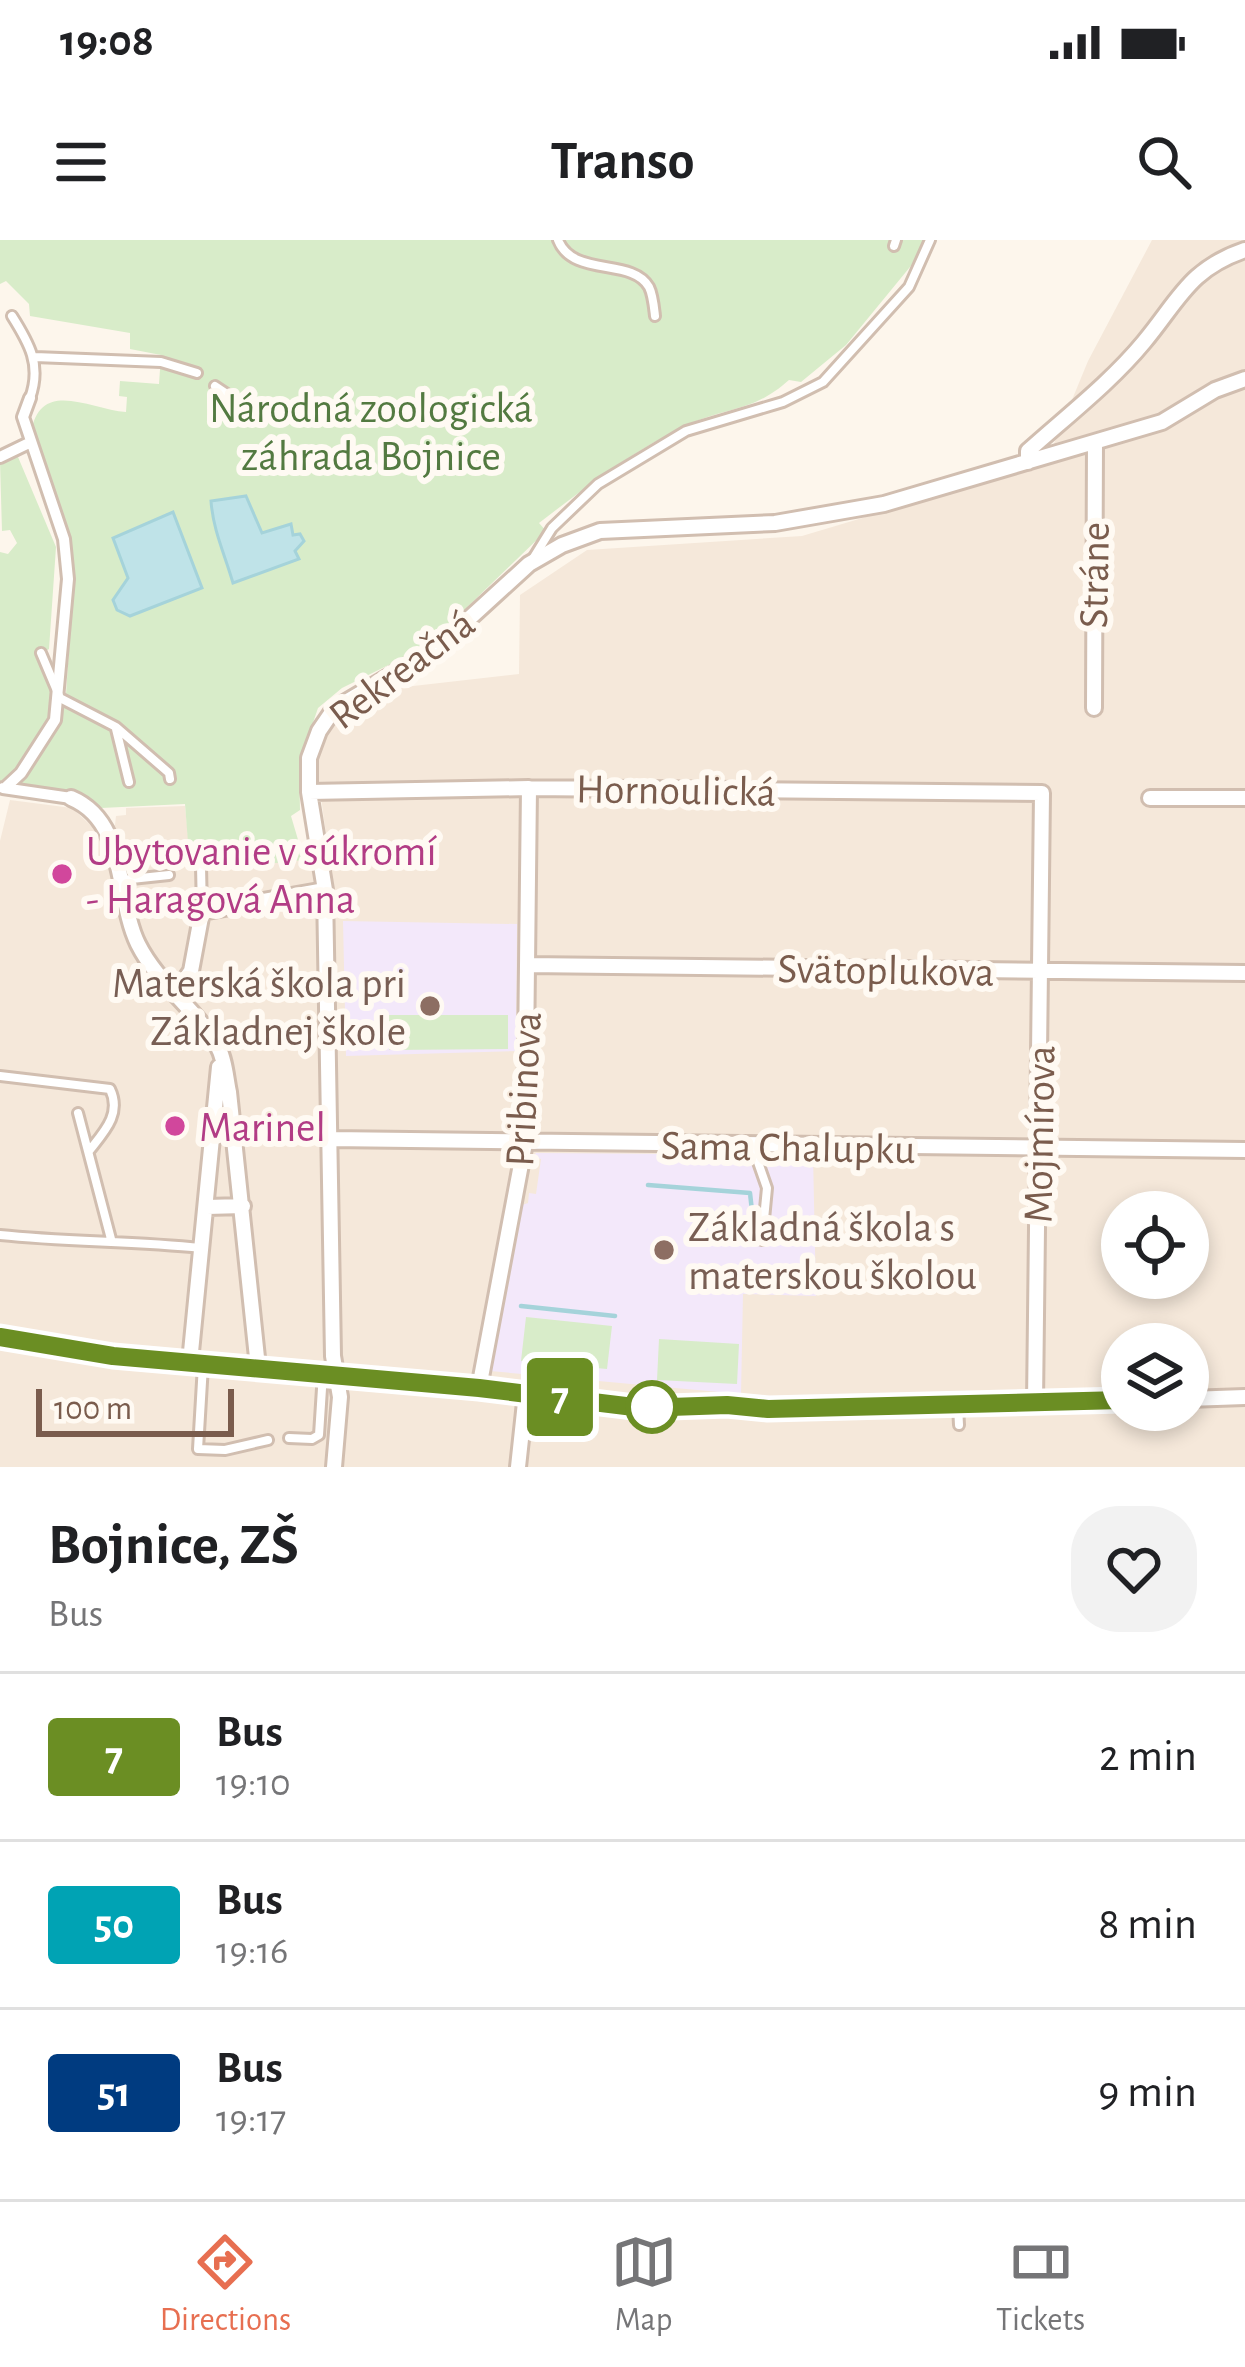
<!DOCTYPE html>
<meta charset="utf-8">
<style>
:root{--surface:#fff;--page:#f2f2f2;--text:#202124;--muted:#757577;--line:#e0e0e0;--accent:#e76f51}
body{margin:0;font-family:"Alegreya Sans",sans-serif;background:var(--page);color:var(--text);height:100vh;display:flex;flex-direction:column;font-size:45px;white-space:nowrap}
*{box-sizing:border-box;margin:0}
p{font-size:39px;color:var(--muted)}
.icon{flex:none;width:66px;height:66px;fill:none;stroke:currentColor;stroke-width:2;stroke-linecap:round;stroke-linejoin:round}
.map{position:relative;height:1227px;overflow:hidden}
.panel{display:flex;flex-direction:column;background:var(--surface);flex:1}
.panel>*{flex:none}
.badge{padding:0 24px;border-radius:9px;font-size:42px;line-height:78px}
.fabs{position:absolute;left:1101px;top:951px;display:grid;gap:24px}
.fabs a{display:grid;place-items:center;width:108px;height:108px;border-radius:50%;background:var(--surface);box-shadow:0 6px 18px #0003;font-size:60px}
.scale{position:absolute;left:36px;bottom:30px;width:198px;box-sizing:border-box;padding-left:12px;border:6px solid #7a5c4d;border-top:0;font-size:33px;line-height:42px;white-space:nowrap;color:#7a5c4d;-webkit-text-stroke:9px #fffaf3;paint-order:stroke}
.map>.badge{position:absolute;translate:-50% -50%;box-shadow:0 0 0 6px #fff}
.round{display:grid;place-items:center;flex:none;width:126px;height:126px;border-radius:48px;background:var(--page)}
.headline{display:flex;align-items:center;justify-content:space-between;height:204px;padding:0 48px}
h1{font-size:57px;font-weight:700;line-height:90px}
ul{padding:0;list-style:none}
li{display:flex;align-items:center;gap:36px;height:168px;padding:0 48px;border-top:3px solid var(--line)}
li div{flex:1}
li b{display:block;font-size:45px}
li em{font-style:normal}
li .badge{min-width:132px;font-weight:700;text-align:center}
.status{display:flex;justify-content:space-between;align-items:center;height:84px;padding:0 60px;background:var(--surface);direction:ltr}
.status svg{height:33px;fill:currentColor}
header{display:flex;justify-content:space-between;align-items:center;height:156px;padding:0 48px;background:var(--surface);font-size:54px;font-weight:700}
.tab-bar{display:flex;justify-content:space-around;align-items:center;height:168px;border-top:3px solid var(--line);background:var(--surface);font-size:33px;color:var(--muted)}
.tab-bar a{display:grid;justify-items:center;gap:6px}
.tab-bar .active{color:var(--accent)}
.map>svg:first-child{display:block}
</style>
<div class="status"><b>19:08</b><svg viewBox="0 0 49 12"><path d="M0 12V9h3v3zM5 12V6h3v6zM10 12V3h3v9zM15 12V0h3v12zM26 1h20v11H26zM47 4h2v5h-2z"/></svg></div>
<header><svg class="icon" aria-label="menu" viewBox="0 0 24 24"><path d="M4 6h16M4 12h16M4 18h16"/></svg>Transo<svg class="icon" aria-label="search" viewBox="0 0 24 24"><circle cx="10" cy="10" r="6"/><path d="M15 15l6 6"/></svg></header>
<div class="map">
<svg width="1245" height="1227" viewBox="0 0 1245 1227">
<rect width="100%" height="100%" fill="#fdf6ec"/>
<path fill="#f5e8da" fill-rule="evenodd" d="M 1152,0 L 1245,0 L 1245,1227 L 0,1227 L 0,601 L 10,560 L 72,568 L 98,592 L 115,585 L 116,576 L 126,575 L 126,568 L 185,566 L 191,627 L 205,626 L 209,630 L 329,616 L 316,521 L 334,475 L 378,450 L 519,434 L 520,355 L 587,310 L 802,296 L 1046,223 L 1088,121 ZM 1122,972 L 1188,972 L 1188,1038 L 1122,1038 ZM 1122,1104 L 1188,1104 L 1188,1170 L 1122,1170 Z"/>
<path fill="#f3e8fa" d="M 343,681 L 517,684 L 516,811 L 346,816 Z
M 536,913 L 813,915 L 816,1056 L 743,1054 L 741,1154 L 490,1131 L 522,965 L 528,963 L 529,953 L 536,954 L 541,919 L 532,917 Z"/>
<path fill="#d8ecc9" d="M 0,0 L 924,0 L 919,16 L 846,105 L 801,142 L 789,140 C 752,173 728,166 688,185 C 633,210 586,247 539,283 L 546,291 L 427,406 L 342,448 L 318,468 L 299,524 L 300,570 L 291,576 L 304,620 L 209,630 L 205,626 L 190,628 L 185,564 L 101,568 L 72,551 L 0,545 L 0,312 L 8,314 L 17,303 L 10,290 L 2,291 L 0,222 L 18,217 L 56,307 L 49,409 L 39,415 L 53,460 L 66,454 L 74,333 L 69,298 L 31,193 C 40,137 91,170 126,172 L 127,157 L 119,156 L 120,141 L 159,144 L 161,115 L 130,109 L 130,93 L 30,76 L 29,64 L 6,41 L 0,44 Z
M 389,775 L 508,775 L 508,809 L 389,810 Z
M 526,1077 L 612,1086 L 607,1129 L 521,1121 Z
M 659,1099 L 739,1104 L 737,1144 L 657,1140 Z"/>
<path fill="#bfe3e8" stroke="#a5d3da" stroke-width="3" d="M 246,256 L 262,293 L 291,284 L 293,295 L 300,294 L 304,301 L 295,311 L 299,319 L 233,343 C 225,315 213,290 211,261 Z
M 173,272 L 202,348 L 130,376 L 117,370 L 113,360 L 128,338 L 113,298 Z"/>
<g fill="none" stroke-linecap="round" stroke-linejoin="round">
<path stroke="#a5d3da" stroke-width="4.5" d="M 648,945 L 750,953 L 754,989
M 521,1066 L 615,1076"/>
<defs>
<path id="service" d="M 558,0 C 573,38 632,17 649,47 C 653,55 654,67 655,76
M 894,6 L 896,0
M 12,76 C 29,103 42,125 30,158
M 35,117 L 161,122 L 197,133
M 215,146 L 245,166
M 534,317 L 552,288 L 598,244 L 686,191 L 783,162 L 823,142 L 909,47 L 930,0
M 41,413 L 60,458 L 116,487 L 169,533 L 170,539
M 116,489 L 129,542
M 201,626 L 202,672
M 122,640 L 169,635
M 0,836 L 110,849 C 122,874 104,892 89,911
M 78,873 L 111,999
M 752,905 L 767,948 L 762,1000
M 0,995 C 66,1002 133,1001 201,1008
M 203,1125 L 198,1209 L 225,1210 L 268,1200
M 958,1166 L 959,1185
M 289,1198 L 312,1199 L 319,1195 L 323,1133"/>
<path id="pedestrian" d="M 0,217 L 29,203
M 6,547 L 21,533 L 55,480 L 68,339 L 64,299 L 23,177 L 30,158
M 3,548 L 71,558"/>
<path id="minor" d="M 1028,222 L 1028,211 C 1067,176 1111,142 1144,102 C 1179,60 1189,29 1245,10
M 1094,468 L 1095,202
M 309,552 L 529,548 L 1042,553 L 1035,1163
M 71,558 C 128,582 115,657 138,704 C 158,744 196,769 218,807 C 225,819 226,838 229,852 L 258,1127
M 1150,558 L 1245,558
M 527,725 L 1245,733
M 176,753 L 191,731 L 202,672 L 325,650
M 331,899 L 1245,910
M 207,967 L 243,966
M 0,1097 L 113,1116 L 479,1148 L 642,1168 L 727,1165 L 768,1169 L 1122,1160
M 190,1122 L 219,827
M 479,1148 L 525,903 L 529,548
M 1188,1159 L 1245,1157
M 334,1227 L 340,1157 L 333,1116 L 325,650 L 309,552 L 309,518 L 319,491 L 334,469 L 437,408 L 529,324 L 562,305 L 600,291 L 775,283 L 884,264 L 1162,182 L 1215,150 L 1245,139
M 518,1227 L 526,1153"/>
</defs>
<use href="#service" stroke="#d1beb0" stroke-width="14"/>
<use href="#pedestrian" stroke="#d1beb0" stroke-width="16"/>
<use href="#minor" stroke="#d1beb0" stroke-width="20"/>
<use href="#service" stroke="#fff" stroke-width="8"/>
<use href="#pedestrian" stroke="#fff" stroke-width="10"/>
<use href="#minor" stroke="#fff" stroke-width="14"/>
</g>
<g fill="none" stroke-linecap="round" stroke-linejoin="round">
<defs>
<path id="line" d="M 0,1097 L 113,1116 L 479,1148 L 642,1168 L 727,1165 L 768,1169 L 1122,1160"/>
</defs>
<use href="#line" stroke="#fff" stroke-width="27"/>
<use href="#line" stroke="#6b8e23" stroke-width="18"/>
</g>
<g fill="#d1479c" stroke="#fffaf3" stroke-width="4.5">
<circle cx="62" cy="634" r="12"/>
<circle cx="175" cy="886" r="12"/>
</g>
<g fill="#8d6e63" stroke="#fffaf3" stroke-width="4.5">
<circle cx="430" cy="766" r="12"/>
<circle cx="664" cy="1010" r="12"/>
</g>
<circle fill="#fff" stroke="#6b8e23" stroke-width="6" cx="652" cy="1167" r="24"/>
<g text-anchor="middle" stroke-width="12" stroke-linejoin="round" paint-order="stroke">
<g font-size="42" fill="#537a41" stroke="#fffaf3">
<text x="371" y="182">Národná zoologická<tspan x="371" dy="48">záhrada Bojnice</tspan></text>
</g>
<g font-size="42" fill="#7a5c4d" stroke="#fffaf3">
<text transform="translate(1093 335) rotate(-89)" y="15">Stráne</text>
<text transform="translate(401 428) rotate(-37)" y="15">Rekreačná</text>
<text transform="translate(676 549) rotate(1)" y="15">Hornoulická</text>
<text transform="translate(886 729) rotate(1)" y="15">Svätoplukova</text>
<text transform="translate(522 849) rotate(-87)" y="15">Pribinova</text>
<text transform="translate(1038 894) rotate(-89)" y="15">Mojmírova</text>
<text transform="translate(788 906) rotate(1)" y="15">Sama Chalupku</text>
</g>
<g font-size="42" fill="#b23c85" stroke="#fffaf3" text-anchor="start">
<text x="86" y="625">Ubytovanie v súkromí<tspan x="86" dy="48">- Haragová Anna</tspan></text>
<text x="199" y="901">Marinel</text>
</g>
<g font-size="42" fill="#785e54" stroke="#fffaf3" text-anchor="end">
<text x="406" y="757">Materská škola pri<tspan x="406" dy="48">Základnej škole</tspan></text>
<text x="688" y="1001" text-anchor="start">Základná škola s<tspan x="688" dy="48">materskou školou</tspan></text>
</g>
</g>
</svg>
<div class="fabs">
<a><svg class="icon" aria-label="locate" viewBox="0 0 24 24"><circle cx="12" cy="12" r="6"/><path d="M12 2v4M12 18v4M2 12h4M18 12h4"/></svg></a>
<a><svg class="icon" aria-label="layers" viewBox="0 0 24 24"><path d="M12 4l9 5-9 5-9-5zM3 14l9 5 9-5"/></svg></a>
</div>
<div class="scale">100 m</div>
<b class="badge" style="left:560px;top:1157px;background:#6b8e23;color:#fff">7</b>
</div>
<section class="panel">
<div class="headline"><div><h1>Bojnice, ZŠ</h1><p>Bus</p></div><a class="round"><svg class="icon" aria-label="heart" viewBox="0 0 24 24"><path d="M12 20l-8-8c-3-5 5-10 8-4 3-6 11-1 8 4z"/></svg></a></div>
<ul>
<li><span class="badge" style="background:#6b8e23;color:#fff">7</span><div><b>Bus</b><p>19:10</p></div><em>2 min</em></li>
<li><span class="badge" style="background:#00a3b4;color:#fff">50</span><div><b>Bus</b><p>19:16</p></div><em>8 min</em></li>
<li><span class="badge" style="background:#003b80;color:#fff">51</span><div><b>Bus</b><p>19:17</p></div><em>9 min</em></li>
</ul>
</section>
<nav class="tab-bar">
<a class="active"><svg class="icon" aria-label="directions" viewBox="0 0 24 24"><path d="M12 3l9 9-9 9-9-9zM9 14v-3h6M13 9l2 2-2 2"/></svg>Directions</a>
<a><svg class="icon" aria-label="map" viewBox="0 0 24 24"><path d="M3 6l6-2 6 2 6-2v14l-6 2-6-2-6 2zM9 4v14M15 6v14"/></svg>Map</a>
<a><svg class="icon" aria-label="tickets" viewBox="0 0 24 24"><path d="M3 7h18v10H3zM15 7v10"/></svg>Tickets</a>
</nav>
